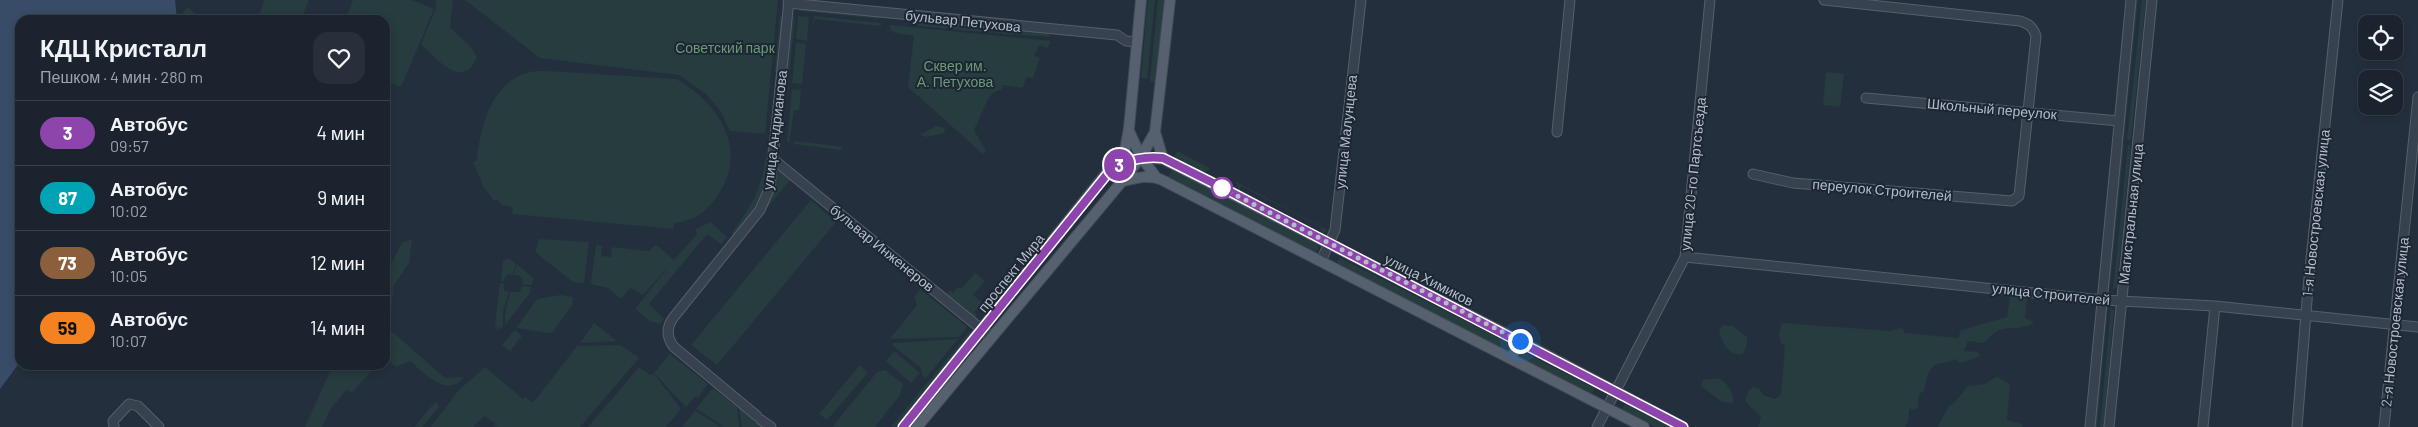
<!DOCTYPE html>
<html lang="ru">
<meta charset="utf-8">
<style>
:root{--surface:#1b232e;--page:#282f3a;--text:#f1f3f6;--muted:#a0a4aa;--line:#39404a}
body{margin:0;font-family:Barlow,sans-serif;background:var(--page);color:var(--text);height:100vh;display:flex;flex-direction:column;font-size:19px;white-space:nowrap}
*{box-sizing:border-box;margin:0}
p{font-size:16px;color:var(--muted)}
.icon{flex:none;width:28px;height:28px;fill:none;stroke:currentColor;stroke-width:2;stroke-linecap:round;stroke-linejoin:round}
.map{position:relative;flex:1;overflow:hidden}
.details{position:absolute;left:15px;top:15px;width:375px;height:355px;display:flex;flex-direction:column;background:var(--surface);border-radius:15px;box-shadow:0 2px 8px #0003,0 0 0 1px var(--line)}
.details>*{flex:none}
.badge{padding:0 10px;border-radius:16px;font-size:18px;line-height:32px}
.tools{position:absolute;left:2358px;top:15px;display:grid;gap:10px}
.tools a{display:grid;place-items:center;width:45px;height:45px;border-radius:10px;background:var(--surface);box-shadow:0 2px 8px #0003,0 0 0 1px var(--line);font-size:25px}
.you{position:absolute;width:25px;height:25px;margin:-12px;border:4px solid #fff;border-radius:50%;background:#1a73e8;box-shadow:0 0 0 8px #1a73e833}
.map>.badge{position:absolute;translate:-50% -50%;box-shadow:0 0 0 2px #fff}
.round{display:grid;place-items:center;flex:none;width:52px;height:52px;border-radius:15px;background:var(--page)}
.headline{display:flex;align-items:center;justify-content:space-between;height:85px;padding:0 25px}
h1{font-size:24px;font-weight:700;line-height:38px}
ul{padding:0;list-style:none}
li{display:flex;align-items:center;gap:15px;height:65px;padding:0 25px;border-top:1px solid var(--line)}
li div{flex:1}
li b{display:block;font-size:19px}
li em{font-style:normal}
li .badge{min-width:55px;font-weight:700;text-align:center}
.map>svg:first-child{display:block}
</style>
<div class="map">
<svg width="2418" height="427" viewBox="0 0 2418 427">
<rect width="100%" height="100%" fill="#242f3e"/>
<path fill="#263c3f" d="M 264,0 L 309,0 L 301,20 L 258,20 Z
M 353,0 L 412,0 L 434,9 L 401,87 L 385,80 L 385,20 L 345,20 Z
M 434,0 L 452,0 L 453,3 L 450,27 C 460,39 470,42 477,57 C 463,92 436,58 421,44 L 436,8 L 436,1 Z
M 465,0 L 778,0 L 765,134 L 730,131 L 721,112 L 706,94 L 679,75 L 540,58 Z
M 1148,0 L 1155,0 L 1147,79 L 1141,78 Z
M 1158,0 L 1165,0 L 1157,84 L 1150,81 Z
M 2135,0 L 2138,0 L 2124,139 L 2122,139 Z
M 2142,0 L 2146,0 L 2131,140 L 2127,140 Z
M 187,7 L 203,20 L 177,20 Z
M 800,8 L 876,16 L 880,19 L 799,11 Z
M 780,16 L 783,17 L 777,72 L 775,72 Z
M 798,16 L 809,17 L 807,41 L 796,39 Z
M 814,16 L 881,23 L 881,26 L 815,19 L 812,28 Z
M 791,17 L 795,17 L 789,76 L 786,71 Z
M 915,20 L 994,27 L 993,33 L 918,26 Z
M 890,25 L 1051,41 L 1047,48 L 1039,45 L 1034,56 L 1040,58 L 1033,78 L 1026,77 L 1023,88 L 1002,85 L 1002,89 L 993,93 L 988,99 L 974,130 L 986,151 L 983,154 L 908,87 L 914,36 L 895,33 L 890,29 Z
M 996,28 L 1048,33 L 1050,36 L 1049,37 L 995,33 Z
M 796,43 L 806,44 L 802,84 L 792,83 Z
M 546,71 L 676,79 C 720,103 751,153 715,199 C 704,214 692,221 674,223 L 673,229 L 512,214 L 513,207 L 502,205 L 497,199 L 494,201 L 483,186 L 473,162 L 477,160 C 480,128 491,83 527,73 C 533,71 540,71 546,71 Z
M 1826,72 L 1844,74 L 1840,107 L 1823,105 Z
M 792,89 L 801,90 L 799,110 L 794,110 L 789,143 L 787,141 Z
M 936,126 L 945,128 L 944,133 L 927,137 L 920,135 Z
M 794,141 L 844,147 L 839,150 L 794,144 Z
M 768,144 L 771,145 L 762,199 L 734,236 L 732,233 C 756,198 762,187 768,144 Z
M 2121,144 L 2124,144 L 2110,288 L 2108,286 Z
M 2128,145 L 2131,145 L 2117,287 L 2113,289 Z
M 1177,151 L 1210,168 L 1204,174 L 1174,157 Z
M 1172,170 L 1318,245 L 1318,251 L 1313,252 L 1168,177 Z
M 779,171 L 790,180 L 766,209 L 776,173 Z
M 1236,182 L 1328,230 L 1322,234 L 1321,227 L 1241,186 L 1239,191 Z
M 811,200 L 836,222 L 717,365 L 691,345 Z
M 710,222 L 727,237 L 721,244 L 707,234 L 649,304 L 664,319 L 660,324 L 650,321 L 635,309 L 669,266 L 643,295 L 630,288 L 621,299 L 608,288 L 591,284 L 596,245 L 602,246 L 601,256 L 611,257 L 612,247 L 649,251 L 654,246 L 658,246 L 674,260 L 697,234 L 695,230 Z
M 412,239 L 409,263 L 394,285 L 389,329 L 445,378 L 464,377 C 447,399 424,373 410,361 L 396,367 L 385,358 L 385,275 L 402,243 Z
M 539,239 L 589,242 L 584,283 L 573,282 L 535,252 Z
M 509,258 L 516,264 L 513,275 L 508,274 L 504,278 L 505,281 L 501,281 L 503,261 Z
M 1340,258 L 1511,344 L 1511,350 L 1507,351 L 1338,265 L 1337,261 Z
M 517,264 L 533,278 L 532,285 L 522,284 L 523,280 L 520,276 L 514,275 Z
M 975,273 L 985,281 L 973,295 L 982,303 L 974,312 L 977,315 L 975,318 L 947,294 L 950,290 L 953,293 L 958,287 L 961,289 Z
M 500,283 L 504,284 L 504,290 L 509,292 L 503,311 L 503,326 L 498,330 L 495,325 Z
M 522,286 L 531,287 L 530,293 L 505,325 L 505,314 L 510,292 L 520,292 Z
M 920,289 L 967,327 L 959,337 L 890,339 L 917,305 L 914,297 Z
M 1998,293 L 2022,294 L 2027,298 L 2025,318 L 2034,322 C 2023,331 2012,326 1999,330 C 1993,333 1988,339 1983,343 L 1968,341 L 1964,351 L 1977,352 L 1981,356 L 1960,363 L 1956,359 C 1950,362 1946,362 1940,363 C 1927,366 1927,381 1924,391 L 1919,394 L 1918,407 L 1913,410 L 1909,408 L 1909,419 L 1905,427 L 1758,427 L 1761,417 L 1745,401 L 1748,391 L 1753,387 L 1759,388 L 1763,395 L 1775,399 L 1781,395 L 1785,347 C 1777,339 1778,333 1782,323 L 1890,331 L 1902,328 L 1905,333 L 1958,338 L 1961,330 L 2007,317 L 2010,297 Z
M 560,295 L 573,297 L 572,305 L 553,332 L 549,333 L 516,328 L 537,299 Z
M 2108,306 L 2097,427 L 2095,427 L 2106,307 Z
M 2111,307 L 2114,311 L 2104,427 L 2100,427 Z
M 594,323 L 617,341 L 580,343 Z
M 1723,325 L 1733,326 L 1747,337 L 1747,345 L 1743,354 C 1729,357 1722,343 1719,331 Z
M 515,330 L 522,336 L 510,351 L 502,345 Z
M 970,331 L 972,334 L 896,427 L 891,427 Z
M 958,339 L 926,378 L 922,375 L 921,368 L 892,345 L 893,343 Z
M 620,345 L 639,358 L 580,427 L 497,427 L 494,425 L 495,423 L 484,416 L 473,427 L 431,427 L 458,391 L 485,367 L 523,399 L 525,397 L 533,403 L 577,346 Z
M 894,351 L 920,373 L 911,383 L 886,361 Z
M 1520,352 L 1523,352 L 1595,388 L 1592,394 L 1519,357 Z
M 670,354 L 708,384 L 698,398 L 696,396 L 686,407 L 654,373 Z
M 333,365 L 378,365 L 352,392 L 346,390 L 330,410 L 322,427 L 305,427 Z
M 860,365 L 868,373 L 827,420 L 819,414 Z
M 639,367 L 650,375 L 654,374 L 681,409 L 666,427 L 588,427 Z
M 885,370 L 903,384 L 900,395 L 875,427 L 832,427 L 877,372 Z
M 1997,377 L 2010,384 L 2007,420 L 2022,424 L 2023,427 L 1938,427 L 1948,407 L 1955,402 L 1968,386 L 1984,384 Z
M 1719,378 C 1727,383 1735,393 1733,403 L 1722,402 L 1701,386 L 1703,380 Z
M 714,389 L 737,407 L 739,427 L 725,427 L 696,409 L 711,390 Z
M 436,401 L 439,407 L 422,427 L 414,427 Z
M 1625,403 L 1670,427 L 1654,427 L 1622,410 Z
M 739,408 L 761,427 L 742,427 Z
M 695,411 L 722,427 L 682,427 Z"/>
<path fill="#394c67" d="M 0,0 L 175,0 L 177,20 L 20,20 L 20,362 L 0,389 Z"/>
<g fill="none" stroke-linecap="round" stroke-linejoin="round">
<defs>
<path id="minor" d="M 788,3 L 1117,35 L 1126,41 L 1137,42
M 1866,98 L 2119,121
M 1557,132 L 1570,0
M 774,160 L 991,337
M 1753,174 L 1793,183 L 2012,201 L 2019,196 L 2036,36 C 2033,27 2029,24 2020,21 L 1824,0
M 1685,257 L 2102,300 L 2215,306 L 2418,327
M 1321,261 L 1335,230 L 1361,0
M 757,416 L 674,347 C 667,338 666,328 673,318 L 760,210 L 770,187 L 789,0
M 761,420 L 771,427
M 114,427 L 113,421 L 129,404 L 138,406 L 159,427
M 1597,427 L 1685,257 L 1710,0
M 2090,427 L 2131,0
M 2109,427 L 2152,0
M 2203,427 L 2215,306
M 2297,427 L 2308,288 L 2338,0
M 2384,427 L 2418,97"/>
<path id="major" d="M 1129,131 L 1141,157 L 1156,177
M 1155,132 L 1163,159
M 1113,167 L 1141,157 L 1163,159 L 1520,341 L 1683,427
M 1123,181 C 1136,178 1150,174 1162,180 L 1644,427
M 1511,358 L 1520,341
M 903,427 L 1125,150 L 1129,128 L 1141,0
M 917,427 L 1119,185 L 1141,157 L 1155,132 L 1170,0"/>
</defs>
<use href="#minor" stroke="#565f6c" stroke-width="11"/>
<use href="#major" stroke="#414a57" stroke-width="12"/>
<use href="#minor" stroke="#38414e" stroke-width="9"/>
<use href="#major" stroke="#56606e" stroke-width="10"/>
</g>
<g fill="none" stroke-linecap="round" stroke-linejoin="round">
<defs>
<path id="line" d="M 903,427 L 1113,167 C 1130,160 1144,156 1163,158 L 1227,190 L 1683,427"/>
</defs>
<use href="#line" stroke="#fff" stroke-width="11"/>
<use href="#line" stroke="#8e44ad" stroke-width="8"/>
<path stroke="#b4bcc9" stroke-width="5" stroke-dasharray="0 9" d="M 1222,188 L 1520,341"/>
</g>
<circle fill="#fff" stroke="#8e44ad" stroke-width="2.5" cx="1222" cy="188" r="10"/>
<g text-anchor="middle" stroke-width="4" stroke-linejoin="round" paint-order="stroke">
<g font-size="14" fill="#b4bcc9" stroke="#1d2633">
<text transform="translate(963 21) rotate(6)" y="5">бульвар Петухова</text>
<text transform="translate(1992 109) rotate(5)" y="5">Школьный переулок</text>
<text transform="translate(775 130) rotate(-83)" y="5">улица Андрианова</text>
<text transform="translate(1346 132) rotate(-84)" y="5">улица Малунцева</text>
<text transform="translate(1693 174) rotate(-84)" y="5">улица 20-го Партсъезда</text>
<text transform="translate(1882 190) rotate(5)" y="5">переулок Строителей</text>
<text transform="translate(2316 213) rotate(-84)" y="5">1-я Новостроевская улица</text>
<text transform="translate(2131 214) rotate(-84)" y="5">Магистральная улица</text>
<text transform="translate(882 248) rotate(39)" y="5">бульвар Инженеров</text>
<text transform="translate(1011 273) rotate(-51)" y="5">проспект Мира</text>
<text transform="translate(1429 280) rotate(27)" y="5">улица Химиков</text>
<text transform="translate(2051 294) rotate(6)" y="5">улица Строителей</text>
<text transform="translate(2395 322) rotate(-84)" y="5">2-я Новостроевская улица</text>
</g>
<g font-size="14" fill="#6b9a76" stroke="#1d2633">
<text x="725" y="53">Советский парк</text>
<text x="955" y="71">Сквер им.<tspan x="955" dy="16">А. Петухова</tspan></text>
</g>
</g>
</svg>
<div class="tools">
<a><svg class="icon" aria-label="locate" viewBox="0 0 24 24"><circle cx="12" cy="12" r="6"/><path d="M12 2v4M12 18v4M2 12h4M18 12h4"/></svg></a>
<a><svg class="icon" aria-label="layers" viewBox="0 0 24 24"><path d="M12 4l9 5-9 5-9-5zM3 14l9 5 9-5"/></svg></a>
</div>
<div class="you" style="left:1520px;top:341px"></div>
<b class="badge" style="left:1119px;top:165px;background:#8e44ad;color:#fff">3</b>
<section class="details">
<div class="headline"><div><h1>КДЦ Кристалл</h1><p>Пешком · 4 мин · 280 m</p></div><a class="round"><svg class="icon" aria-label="heart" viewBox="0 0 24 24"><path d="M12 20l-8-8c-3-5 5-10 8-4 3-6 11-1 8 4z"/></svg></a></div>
<ul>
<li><span class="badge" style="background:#8e44ad;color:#fff">3</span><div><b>Автобус</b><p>09:57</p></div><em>4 мин</em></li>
<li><span class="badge" style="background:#00a3b4;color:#fff">87</span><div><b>Автобус</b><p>10:02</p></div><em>9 мин</em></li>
<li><span class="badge" style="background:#8b5e3c;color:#fff">73</span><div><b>Автобус</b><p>10:05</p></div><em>12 мин</em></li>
<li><span class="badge" style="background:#f58220;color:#111">59</span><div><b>Автобус</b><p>10:07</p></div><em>14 мин</em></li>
</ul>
</section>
</div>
